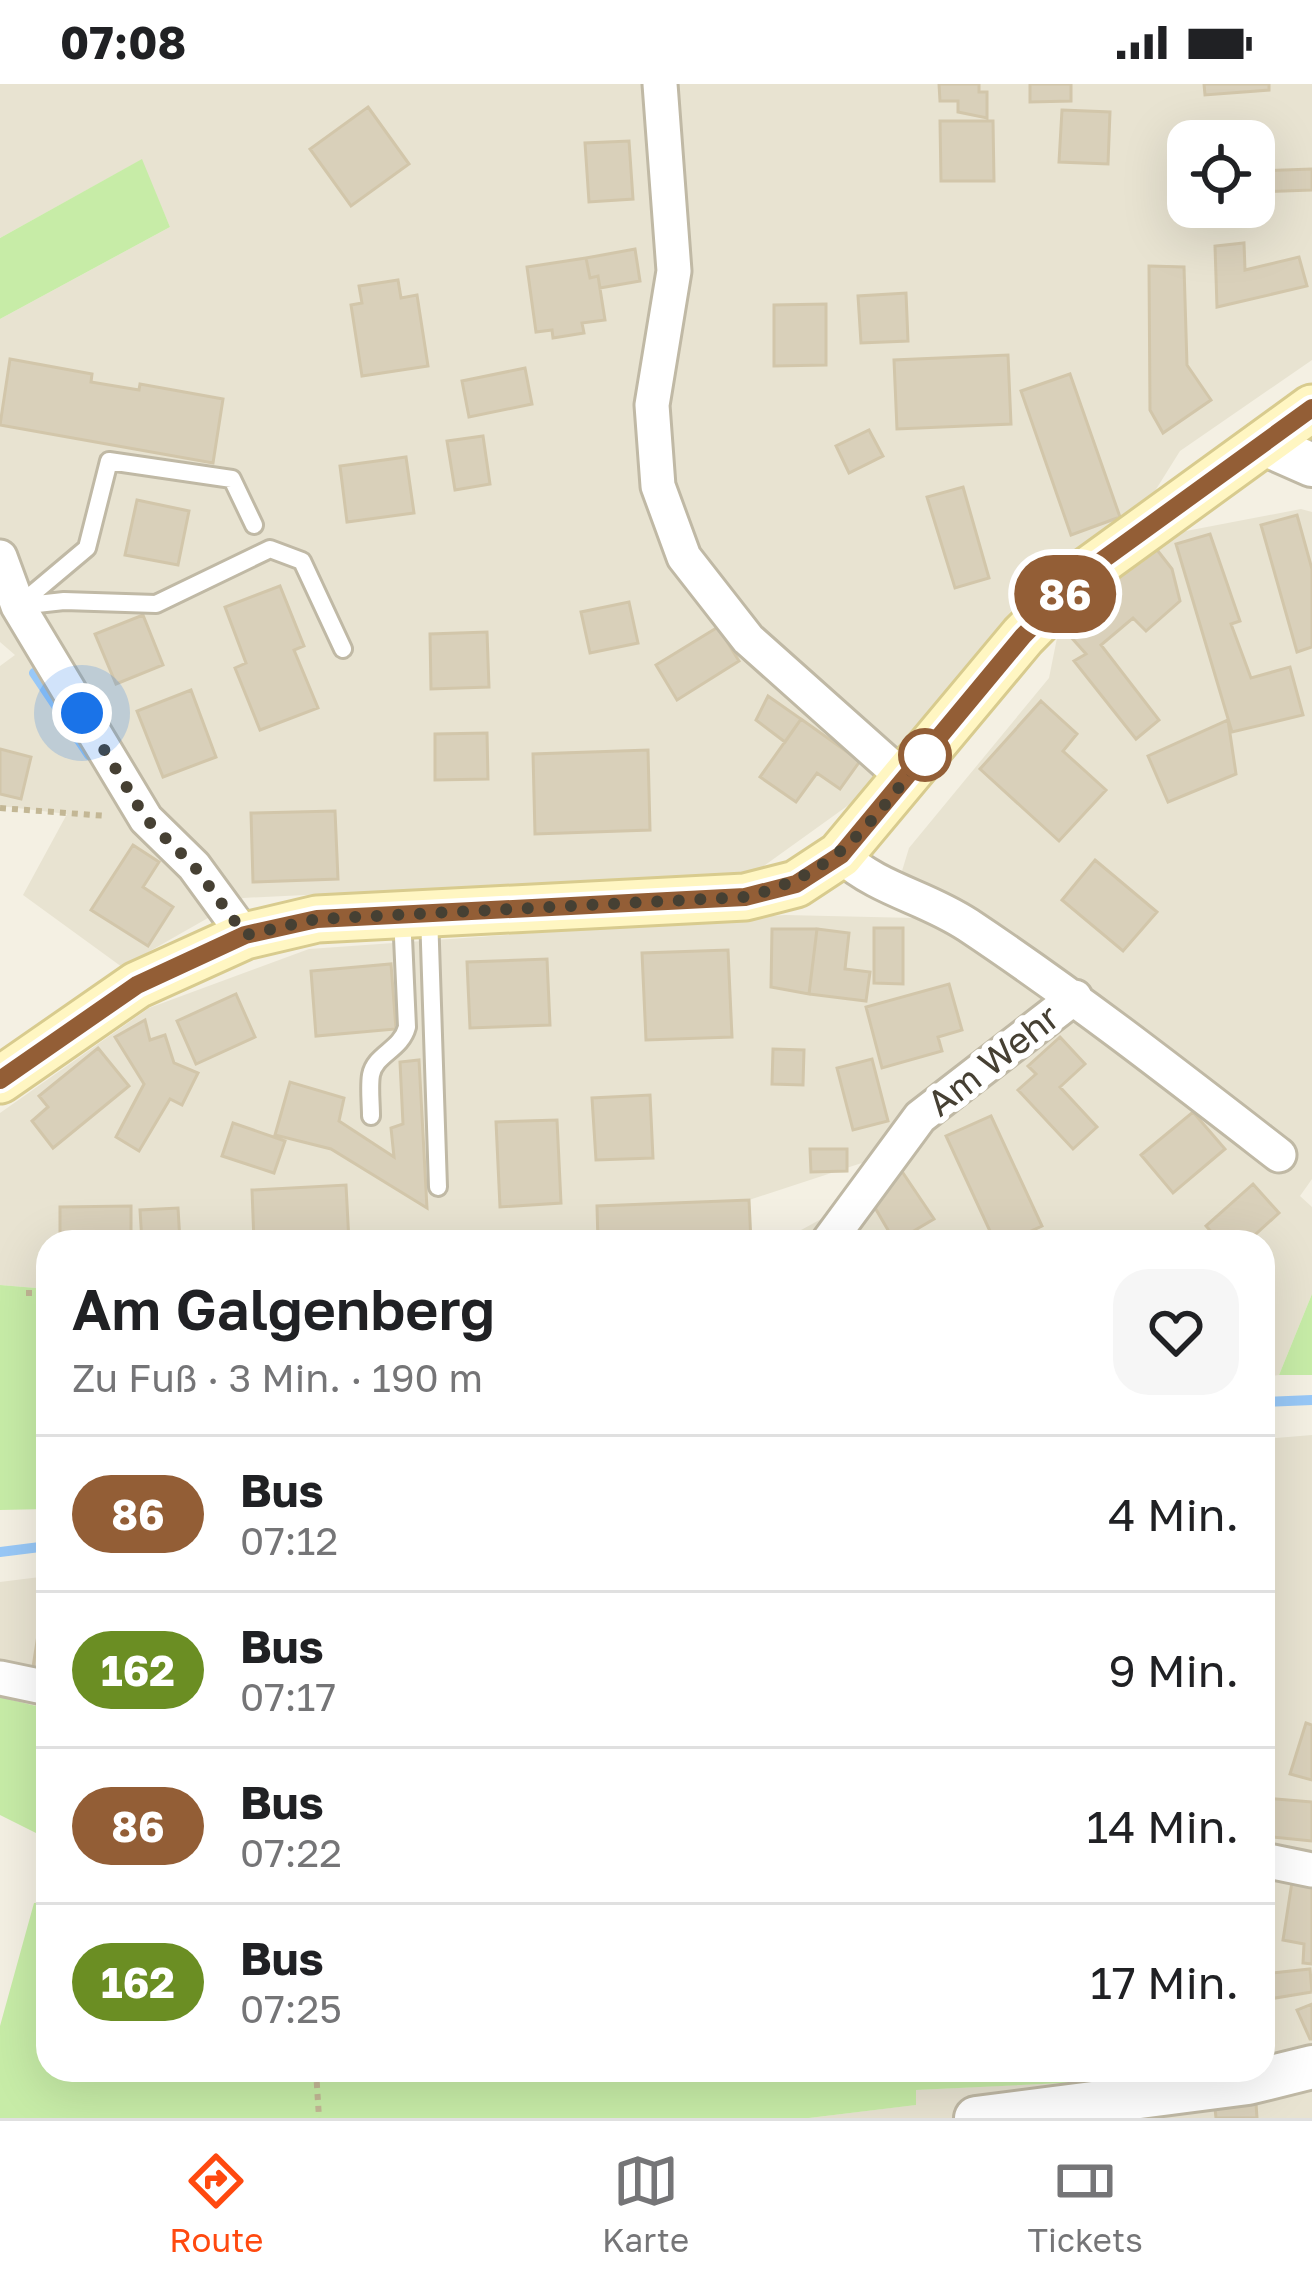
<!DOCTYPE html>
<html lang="de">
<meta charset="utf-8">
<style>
:root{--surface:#fff;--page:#f6f6f6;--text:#202124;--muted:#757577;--line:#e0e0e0;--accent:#ff490f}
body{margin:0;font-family:"Golos Text",sans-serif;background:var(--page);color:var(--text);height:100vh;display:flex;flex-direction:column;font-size:45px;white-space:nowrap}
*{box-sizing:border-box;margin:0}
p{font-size:39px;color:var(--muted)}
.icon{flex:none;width:66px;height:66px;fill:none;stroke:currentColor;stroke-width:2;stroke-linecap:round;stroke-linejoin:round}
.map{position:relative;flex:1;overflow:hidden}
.sheet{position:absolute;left:36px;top:1146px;width:1239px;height:852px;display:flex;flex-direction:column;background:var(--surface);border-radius:36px;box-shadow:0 12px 48px #0002}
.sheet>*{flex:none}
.badge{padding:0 24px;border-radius:39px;font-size:42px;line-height:78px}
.buttons{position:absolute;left:1167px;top:36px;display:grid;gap:24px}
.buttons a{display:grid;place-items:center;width:108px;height:108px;border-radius:24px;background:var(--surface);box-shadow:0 12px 48px #0002;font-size:60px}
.you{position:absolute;width:60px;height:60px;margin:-30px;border:9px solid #fff;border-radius:50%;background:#1a73e8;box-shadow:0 0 0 18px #1a73e833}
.map>.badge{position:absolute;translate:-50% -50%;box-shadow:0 0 0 6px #fff}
.round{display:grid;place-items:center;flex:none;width:126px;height:126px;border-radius:36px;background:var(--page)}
.headline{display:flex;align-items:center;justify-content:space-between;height:204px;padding:0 36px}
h1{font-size:57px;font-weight:600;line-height:90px}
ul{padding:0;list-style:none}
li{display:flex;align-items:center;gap:36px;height:156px;padding:0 36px;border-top:3px solid var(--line)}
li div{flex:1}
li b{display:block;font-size:45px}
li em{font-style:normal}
li .badge{min-width:132px;font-weight:700;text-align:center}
.status{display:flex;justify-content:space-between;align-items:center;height:84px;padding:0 60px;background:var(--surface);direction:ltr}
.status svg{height:33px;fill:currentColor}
.dock{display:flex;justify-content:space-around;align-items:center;height:168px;border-top:3px solid var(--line);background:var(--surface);font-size:33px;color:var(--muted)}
.dock a{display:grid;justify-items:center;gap:6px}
.dock .on{color:var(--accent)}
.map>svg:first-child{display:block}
</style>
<div class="status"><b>07:08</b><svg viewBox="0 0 49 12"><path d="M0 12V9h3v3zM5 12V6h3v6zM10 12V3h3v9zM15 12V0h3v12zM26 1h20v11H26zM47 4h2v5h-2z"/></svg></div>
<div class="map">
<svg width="1312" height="2034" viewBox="0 0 1312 2034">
<rect width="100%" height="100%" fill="#f4f0e3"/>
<path fill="#e8e3d1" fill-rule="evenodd" d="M 0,0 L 1312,0 L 1312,276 L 1180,367 L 1155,407 L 1025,510 L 857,715 L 754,789 L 243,814 L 122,883 L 23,811 L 67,730 L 0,722 L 0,582 L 15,571 L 0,558 L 0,235 L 170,143 L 141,76 L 0,154 ZM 1188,57 L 1254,57 L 1254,123 L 1188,123 Z
M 1301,425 L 1312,428 L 1312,1095 L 1300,1112 L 1312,1123 L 1312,1210 L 1279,1291 L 1263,1293 L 1263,1158 L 779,1158 L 825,1133 L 913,1048 L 880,1073 L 749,1116 L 597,1122 L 598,1158 L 48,1158 L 48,1205 L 0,1201 L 0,1029 L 149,924 L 309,865 L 785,831 L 958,835 L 1072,895 L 902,787 L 909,764 L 1049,594 L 1059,544 L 1160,452 Z
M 1312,1351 L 1312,2034 L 809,2034 L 915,2021 L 915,2006 L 1125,1996 L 1126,1986 L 1263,1986 L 1263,1355 Z
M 48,1492 L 48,1625 L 0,1613 L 0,1498 Z"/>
<path fill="#c7eca7" d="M 142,75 L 170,143 L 0,235 L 0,154 Z
M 0,1201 L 48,1205 L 48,1425 L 0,1426 Z
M 1312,1210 L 1312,1291 L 1279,1291 Z
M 0,1613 L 48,1625 L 48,1755 L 0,1731 Z
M 48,1818 L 48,1986 L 1126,1986 L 1126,1996 L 916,2006 L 916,2021 L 809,2034 L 0,2034 L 0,1942 L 34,1819 Z"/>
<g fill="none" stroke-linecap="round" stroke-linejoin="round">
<path stroke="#98c8f7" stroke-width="10" d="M 34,589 L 89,671
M 1263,1318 L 1312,1316
M 0,1468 L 48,1462"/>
</g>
<path fill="#d9d0ba" stroke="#d2c6aa" stroke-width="3" d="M 939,0 L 979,0 L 979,8 L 987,8 L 987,34 L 958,28 L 958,17 L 940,17 Z
M 1030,0 L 1071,0 L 1071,17 L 1030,18 Z
M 1204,0 L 1269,0 L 1269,6 L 1205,11 Z
M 368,23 L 409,80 L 351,122 L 310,65 Z
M 1062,26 L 1110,28 L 1108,80 L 1059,78 Z
M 940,37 L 993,37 L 994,97 L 941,97 Z
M 629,57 L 633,115 L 589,118 L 585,59 Z
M 1312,85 L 1312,106 L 1257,108 L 1256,87 Z
M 1244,159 L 1245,186 L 1299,173 L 1307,202 L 1217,223 L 1215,162 Z
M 635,165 L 640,197 L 600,204 L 598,192 L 590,194 L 586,174 Z
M 586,174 L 590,194 L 598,192 L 605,236 L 582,239 L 584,249 L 553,254 L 552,246 L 536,248 L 527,183 Z
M 1149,182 L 1184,183 L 1187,281 L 1211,316 L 1163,349 L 1150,326 Z
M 398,196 L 401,214 L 417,211 L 428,282 L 362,292 L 351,221 L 362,219 L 359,202 Z
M 906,209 L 908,257 L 861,259 L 858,212 Z
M 826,220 L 826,281 L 774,282 L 774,221 Z
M 1008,271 L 1011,340 L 897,345 L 894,276 Z
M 10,275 L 92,290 L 91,298 L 139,306 L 140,300 L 223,315 L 213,379 L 0,341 Z
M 525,284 L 532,320 L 469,333 L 462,297 Z
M 1070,290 L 1120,433 L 1071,451 L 1021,307 Z
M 869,346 L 883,372 L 849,389 L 836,362 Z
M 483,352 L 490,400 L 455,406 L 447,357 Z
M 406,373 L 414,429 L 347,438 L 340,382 Z
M 963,403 L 989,494 L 955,504 L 927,413 Z
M 137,416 L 189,427 L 178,481 L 125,471 Z
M 1297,431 L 1312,485 L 1312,563 L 1297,568 L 1261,441 Z
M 1210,450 L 1240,537 L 1231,540 L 1251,594 L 1290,583 L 1303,631 L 1232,648 L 1176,460 Z
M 1154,462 L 1172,485 L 1180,517 L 1146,547 L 1133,534 L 1101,561 L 1159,636 L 1136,655 L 1074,577 L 1086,570 L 1063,544 Z
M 280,502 L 304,562 L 294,566 L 318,624 L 260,646 L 235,584 L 246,579 L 225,523 Z
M 629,518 L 638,559 L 590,569 L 581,528 Z
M 143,531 L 163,581 L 116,600 L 95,550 Z
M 718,543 L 739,577 L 677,616 L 656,581 Z
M 487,548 L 489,603 L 431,605 L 430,550 Z
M 191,606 L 216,673 L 163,693 L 137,627 Z
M 768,612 L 801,635 L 785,658 L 756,636 Z
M 1041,617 L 1077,650 L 1063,667 L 1106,706 L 1059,757 L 980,685 Z
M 801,635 L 860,677 L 840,705 L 817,689 L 796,718 L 760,693 Z
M 1228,636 L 1236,690 L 1168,718 L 1148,672 Z
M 487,649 L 488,695 L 435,696 L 435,650 Z
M 0,665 L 31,673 L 21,715 L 0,710 Z
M 648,666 L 650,746 L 535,750 L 533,670 Z
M 335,727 L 338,795 L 253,798 L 251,729 Z
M 133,761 L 159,778 L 143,803 L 173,823 L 148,862 L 91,826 Z
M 1095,776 L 1157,828 L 1123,867 L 1062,816 Z
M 874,844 L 903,844 L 903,900 L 874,899 Z
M 772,845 L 817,845 L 809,910 L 771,903 Z
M 817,845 L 849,849 L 845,885 L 870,888 L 866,917 L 809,910 Z
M 728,866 L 732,953 L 646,956 L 642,869 Z
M 547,875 L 550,941 L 470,944 L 467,878 Z
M 391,880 L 396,945 L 316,952 L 311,887 Z
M 949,900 L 962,946 L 938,953 L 942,967 L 882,984 L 866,923 Z
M 236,910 L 255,953 L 196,980 L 177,937 Z
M 145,936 L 150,956 L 165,951 L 174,979 L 198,989 L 182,1021 L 170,1015 L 139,1067 L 116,1053 L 144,1000 L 115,953 Z
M 1060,953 L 1085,980 L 1060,1003 L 1097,1043 L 1073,1065 L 1018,1006 L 1036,990 L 1028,982 Z
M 98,964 L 129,1002 L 53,1064 L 32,1037 L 48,1023 L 39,1012 Z
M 773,965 L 804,966 L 803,1001 L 772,1000 Z
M 872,975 L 888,1037 L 853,1046 L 837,984 Z
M 419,976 L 427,1124 L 331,1065 L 275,1051 L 290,998 L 344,1014 L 339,1037 L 394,1073 L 391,1044 L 403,1040 L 400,978 Z
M 650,1011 L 653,1074 L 596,1076 L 592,1014 Z
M 1193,1028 L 1225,1065 L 1173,1109 L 1141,1071 Z
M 991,1032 L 1042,1142 L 1007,1158 L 995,1158 L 946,1052 Z
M 557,1036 L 561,1119 L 500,1123 L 496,1038 Z
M 233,1039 L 285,1057 L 274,1089 L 222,1072 Z
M 810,1065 L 847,1065 L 847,1087 L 811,1088 Z
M 901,1086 L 934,1135 L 895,1158 L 874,1122 Z
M 1253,1100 L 1279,1129 L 1247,1158 L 1220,1158 L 1206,1142 Z
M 346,1101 L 349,1158 L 254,1158 L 252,1106 Z
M 749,1116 L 751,1158 L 598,1158 L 597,1122 Z
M 131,1122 L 131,1158 L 60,1158 L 60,1123 Z
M 178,1124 L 180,1158 L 142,1158 L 140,1126 Z
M 42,1525 L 48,1526 L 48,1586 L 33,1583 Z
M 1306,1639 L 1312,1641 L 1312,1696 L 1290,1690 Z
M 1263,1714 L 1312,1718 L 1312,1757 L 1263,1752 Z
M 1292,1798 L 1312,1801 L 1312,1880 L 1303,1879 L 1304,1860 L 1283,1856 Z
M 1310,1885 L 1312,1908 L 1263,1916 L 1263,1890 Z
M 1312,1920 L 1312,1955 L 1310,1955 L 1297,1926 Z
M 1256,2019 L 1257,2034 L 1216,2034 L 1215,2024 Z"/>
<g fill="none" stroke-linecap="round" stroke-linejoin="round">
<defs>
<path id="service" d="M 18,522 L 87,464 L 109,377 L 232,395 L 254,441
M 19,522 L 64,517 L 156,520 L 270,465 L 302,477 L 343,565
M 429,830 L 438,1103
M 371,1032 C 371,1019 369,1003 371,991 C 375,970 401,966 407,943 L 402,831"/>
<path id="minor" d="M 660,0 L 674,187 L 652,321 L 658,402 L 684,473 L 748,555 L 905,695
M 0,473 L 18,522 L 146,735 L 194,782 L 245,852
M 840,771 C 881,807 924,812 968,841 C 1076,913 1177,992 1279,1071
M 828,1158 L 920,1033 L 1075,913
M 0,1594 L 48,1604
M 1263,1776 L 1312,1786"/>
<path id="tertiary" d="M 1262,359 L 1312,381
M 976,2034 L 1248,1999 L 1312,1983"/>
<path id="secondary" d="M 0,996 L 137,901 L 245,852 L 317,835 L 745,813 L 796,800 L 840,771 L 1023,552 L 1086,488 L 1312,324"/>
</defs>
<use href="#service" stroke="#c0b9a5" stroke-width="22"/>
<use href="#minor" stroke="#c0b9a5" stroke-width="39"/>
<use href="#tertiary" stroke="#c0b9a5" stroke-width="48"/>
<use href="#secondary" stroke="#d8cb8e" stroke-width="51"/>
<path stroke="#c3b795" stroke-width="6" stroke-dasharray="6 6" stroke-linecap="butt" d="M 0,724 L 107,732
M 26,1209 L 48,1209
M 316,1986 L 319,2034"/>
<use href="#service" stroke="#fff" stroke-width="16"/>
<use href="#minor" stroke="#fff" stroke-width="33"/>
<use href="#tertiary" stroke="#fff" stroke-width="42"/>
<use href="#secondary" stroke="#fff6c2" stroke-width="45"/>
</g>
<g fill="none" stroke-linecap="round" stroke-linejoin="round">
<defs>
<path id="line" d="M 0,996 L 137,901 L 245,851 L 317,835 L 745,813 L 796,800 L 841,771 L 1023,552 L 1086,488 L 1312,324"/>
</defs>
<use href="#line" stroke="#fff" stroke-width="27"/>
<use href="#line" stroke="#935e36" stroke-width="18"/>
<path stroke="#464033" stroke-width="12" stroke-dasharray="0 21.6" d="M 82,629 L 146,735 L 194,782 L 245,851 L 317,835 L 745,813 C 840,790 869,739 925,671"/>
</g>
<circle fill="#fff" stroke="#935e36" stroke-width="6" cx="925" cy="671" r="24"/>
<g text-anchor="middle" stroke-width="12" stroke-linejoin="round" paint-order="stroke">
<g font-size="36" fill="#464033" stroke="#fff">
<text transform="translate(993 976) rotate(-38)" y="13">Am Wehr</text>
</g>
</g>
</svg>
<div class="buttons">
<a><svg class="icon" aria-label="locate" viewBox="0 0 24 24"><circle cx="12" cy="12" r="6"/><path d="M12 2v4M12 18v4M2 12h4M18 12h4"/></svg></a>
</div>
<div class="you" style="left:82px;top:629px"></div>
<b class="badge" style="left:1065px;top:510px;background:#935e36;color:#fff">86</b>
<section class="sheet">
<div class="headline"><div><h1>Am Galgenberg</h1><p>Zu Fuß · 3 Min. · 190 m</p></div><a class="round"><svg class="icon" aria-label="heart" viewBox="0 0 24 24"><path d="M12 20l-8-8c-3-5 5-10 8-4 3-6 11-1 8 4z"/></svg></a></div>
<ul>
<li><span class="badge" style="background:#935e36;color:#fff">86</span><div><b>Bus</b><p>07:12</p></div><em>4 Min.</em></li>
<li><span class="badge" style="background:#6b8e23;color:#fff">162</span><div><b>Bus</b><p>07:17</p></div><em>9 Min.</em></li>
<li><span class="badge" style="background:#935e36;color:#fff">86</span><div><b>Bus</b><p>07:22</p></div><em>14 Min.</em></li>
<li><span class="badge" style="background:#6b8e23;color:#fff">162</span><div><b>Bus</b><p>07:25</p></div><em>17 Min.</em></li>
</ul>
</section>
</div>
<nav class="dock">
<a class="on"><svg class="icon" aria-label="directions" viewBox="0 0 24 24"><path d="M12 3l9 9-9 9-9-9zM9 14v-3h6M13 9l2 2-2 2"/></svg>Route</a>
<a><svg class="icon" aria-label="map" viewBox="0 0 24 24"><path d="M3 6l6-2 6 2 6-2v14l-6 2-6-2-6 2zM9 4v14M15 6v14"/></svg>Karte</a>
<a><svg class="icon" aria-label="tickets" viewBox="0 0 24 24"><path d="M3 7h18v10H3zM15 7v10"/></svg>Tickets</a>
</nav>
